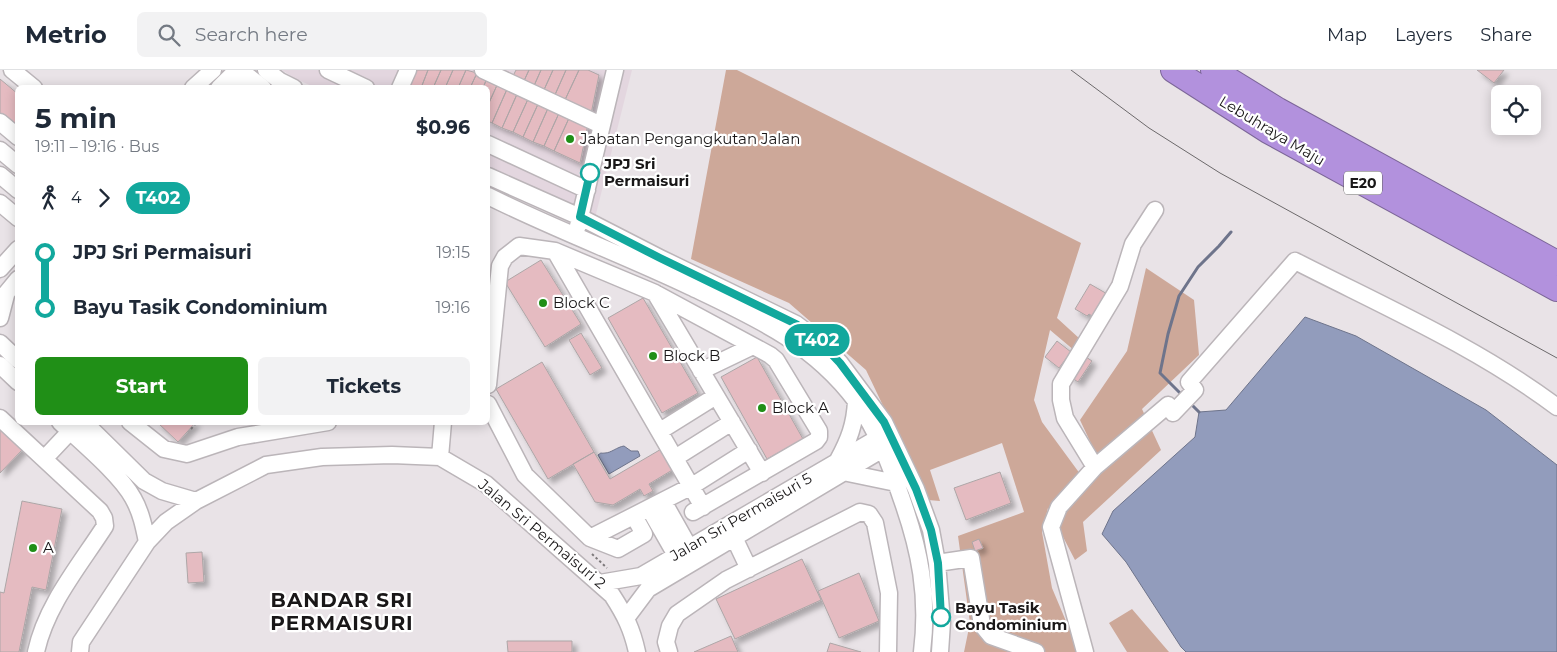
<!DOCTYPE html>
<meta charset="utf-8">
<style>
:root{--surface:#fff;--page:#f2f2f3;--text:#1f2937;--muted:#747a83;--line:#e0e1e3;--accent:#208f17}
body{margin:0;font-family:Montserrat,sans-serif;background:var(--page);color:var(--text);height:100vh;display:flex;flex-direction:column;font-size:19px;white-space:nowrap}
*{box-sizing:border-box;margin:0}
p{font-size:16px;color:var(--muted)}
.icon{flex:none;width:28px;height:28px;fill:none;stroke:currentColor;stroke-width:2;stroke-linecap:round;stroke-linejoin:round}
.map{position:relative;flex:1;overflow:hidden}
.details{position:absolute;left:15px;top:15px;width:475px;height:340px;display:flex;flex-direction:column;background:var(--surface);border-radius:8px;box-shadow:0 2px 12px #0003}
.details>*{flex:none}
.badge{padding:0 10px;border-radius:16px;font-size:18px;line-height:32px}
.buttons{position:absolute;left:1491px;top:15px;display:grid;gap:10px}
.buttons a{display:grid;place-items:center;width:50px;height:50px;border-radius:8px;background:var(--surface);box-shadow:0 2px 12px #0003;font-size:25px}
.map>.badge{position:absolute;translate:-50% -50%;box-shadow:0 0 0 2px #fff}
.legs{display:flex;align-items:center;gap:8px;height:55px;padding:0 20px;font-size:16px}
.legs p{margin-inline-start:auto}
.head{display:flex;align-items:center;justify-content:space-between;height:85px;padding:0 20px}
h1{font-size:28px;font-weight:700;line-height:38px}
.primary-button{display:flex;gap:10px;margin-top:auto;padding:10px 20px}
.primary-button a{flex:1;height:58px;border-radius:8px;background:var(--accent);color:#fff;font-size:20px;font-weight:700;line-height:58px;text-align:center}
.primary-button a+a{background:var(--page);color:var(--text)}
ul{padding:0 20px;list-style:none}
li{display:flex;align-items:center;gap:18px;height:55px;font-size:19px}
li i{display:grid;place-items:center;width:8px;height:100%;margin:0 6px;background:currentColor}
li i::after{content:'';width:12px;height:12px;margin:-6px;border:4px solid;border-radius:50%;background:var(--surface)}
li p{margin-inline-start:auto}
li:first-child i{background:linear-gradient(#0000 50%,currentColor 0)}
li:last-child i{background:linear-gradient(currentColor 50%,#0000 0)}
header{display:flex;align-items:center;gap:30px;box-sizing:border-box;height:70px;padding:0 25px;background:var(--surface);border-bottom:1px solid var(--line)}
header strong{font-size:24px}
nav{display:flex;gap:28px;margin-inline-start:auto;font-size:18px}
.search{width:350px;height:45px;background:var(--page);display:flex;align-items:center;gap:12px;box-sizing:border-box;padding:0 18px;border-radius:8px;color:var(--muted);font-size:19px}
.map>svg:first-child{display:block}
</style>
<header>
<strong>Metrio</strong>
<div class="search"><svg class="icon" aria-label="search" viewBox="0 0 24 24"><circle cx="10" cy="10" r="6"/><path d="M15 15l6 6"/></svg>Search here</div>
<nav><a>Map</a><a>Layers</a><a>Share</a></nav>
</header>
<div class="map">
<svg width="1557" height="582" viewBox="0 0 1557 582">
<defs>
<filter id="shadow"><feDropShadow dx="4.5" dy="4.5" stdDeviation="2.5" flood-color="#0004"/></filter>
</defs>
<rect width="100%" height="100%" fill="#e9e3e7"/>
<path fill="#e3d6df" d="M 282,0 L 632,0 L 595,148 L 488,98 L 488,18 L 314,17 L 294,8 Z"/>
<path fill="#cda899" d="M 726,0 L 737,0 L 1081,173 L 1057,248 L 1080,269 L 1075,281 L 1050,260 L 1034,330 L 1042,352 L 1086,412 L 1102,397 L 1080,350 L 1127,281 L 1146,198 L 1194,230 L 1199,285 L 1142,339 L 1161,380 L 1083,452 L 1087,481 L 1075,490 L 1048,438 L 1042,462 L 1052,518 L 1079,582 L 964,582 L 970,553 L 958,466 L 1024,442 L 1002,373 L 930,400 L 940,431 L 928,430 L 866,300 L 789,233 L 691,189 Z
M 1132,539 L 1169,582 L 1127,582 L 1109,553 Z"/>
<path fill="#929cbc" stroke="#6e748b" d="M 1305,247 L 1356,266 L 1486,340 L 1557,395 L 1557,582 L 1186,582 L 1181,577 L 1126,492 L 1102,464 L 1113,441 L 1195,367 L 1199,342 L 1226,340 Z
M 624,376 L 631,381 L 638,381 L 640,386 L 609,404 L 598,385 C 604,381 598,384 605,383 C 611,383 617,377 624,376 Z"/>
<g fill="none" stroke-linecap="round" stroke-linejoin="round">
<path stroke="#6e748b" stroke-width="3" d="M 1183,326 L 1160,303 L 1168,264 L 1179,226 L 1198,197 L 1219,176 L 1231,162
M 1189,332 L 1199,342"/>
</g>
<path fill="#e5bbc1" stroke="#ada6a7" filter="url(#shadow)" d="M 416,0 L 428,0 L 421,18 L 409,15 Z
M 428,0 L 441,0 L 433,18 L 421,18 Z
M 441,0 L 453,0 L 445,18 L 433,18 Z
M 453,0 L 466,0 L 458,18 L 445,18 Z
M 466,0 L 477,3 L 470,18 L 458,18 Z
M 516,0 L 529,0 L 523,13 L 512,8 Z
M 529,0 L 541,0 L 533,18 L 523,13 Z
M 541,0 L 553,0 L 543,22 L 533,18 Z
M 553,0 L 566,0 L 554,27 L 543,22 Z
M 566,0 L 579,0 L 564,32 L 554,27 Z
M 579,0 L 588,0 L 599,5 L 591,44 L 564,32 Z
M 1477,0 L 1504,0 L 1494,13 Z
M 477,3 L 487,8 L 483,18 L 470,18 Z
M 487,8 L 498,13 L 488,35 L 488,18 L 483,18 Z
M 0,9 L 18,24 L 18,61 L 0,47 Z
M 498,13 L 508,17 L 492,53 L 488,51 L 488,35 Z
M 508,17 L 518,22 L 502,58 L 492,53 Z
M 518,22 L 529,27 L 513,62 L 502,58 Z
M 529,27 L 539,32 L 523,67 L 513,62 Z
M 539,32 L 549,36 L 533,72 L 523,67 Z
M 549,36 L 560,41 L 544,76 L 533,72 Z
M 560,41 L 570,46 L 554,81 L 544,76 Z
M 570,46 L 588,54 L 580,93 L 554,81 Z
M 541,190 L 581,254 L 545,277 L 505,212 Z
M 1090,214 L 1109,225 L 1095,248 L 1089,244 L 1087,246 L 1075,239 Z
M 643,228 L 698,323 L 662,343 L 608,248 Z
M 581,263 L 602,298 L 590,305 L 569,270 Z
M 1057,271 L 1071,282 L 1059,298 L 1045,287 Z
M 1083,285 L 1092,291 L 1078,312 L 1069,306 Z
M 757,287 L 803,369 L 767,389 L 721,307 Z
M 542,292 L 594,382 L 548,409 L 496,319 Z
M 157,352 L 196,352 L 178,372 Z
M 0,355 L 24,378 L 0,403 Z
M 663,378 L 674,399 L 649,414 L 653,421 L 644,426 L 640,419 L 613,435 L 595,432 L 573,394 L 594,382 L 610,409 Z
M 1000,402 L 1011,433 L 966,450 L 954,418 Z
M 22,431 L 62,439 L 46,520 L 32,517 L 19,582 L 0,582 L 0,522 L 4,523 Z
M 979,469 L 983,478 L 975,481 L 972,472 Z
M 202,482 L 204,512 L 188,513 L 186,483 Z
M 802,489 L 821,530 L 735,569 L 716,529 Z
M 859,503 L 879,551 L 839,568 L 818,521 Z
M 731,566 L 738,582 L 694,582 Z
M 507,571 L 572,571 L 572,582 L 508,582 Z
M 830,573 L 861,582 L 827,582 Z"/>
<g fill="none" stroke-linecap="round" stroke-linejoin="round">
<defs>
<path id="minor" d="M 12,0 L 34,18
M 240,0 L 263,18
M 266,0 L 280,11 L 294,18
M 328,0 L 366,18
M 483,0 L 601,55
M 193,18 L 213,0
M 219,18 L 237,0
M 238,18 L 249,18
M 400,18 L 408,0
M 0,52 L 18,67
M 488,74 L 587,120
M 0,80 L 18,95
M 0,105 L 18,120
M 488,106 L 580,147 L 660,188 L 796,254 L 820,272 L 840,293 L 884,352 L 916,419 L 931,460 L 937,493 L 942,552 L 940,582
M 488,126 C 554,159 624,185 691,217 C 754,247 813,273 856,331 C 877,360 890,394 901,427 C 920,480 929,526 922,582
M 0,133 L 18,148
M 578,156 L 615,0
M 555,181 L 703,437
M 0,199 L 18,179
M 655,223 L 762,403
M 0,231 L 18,209
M 0,248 L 6,225
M 0,273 L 18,290
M 0,295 L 18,312
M 701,301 L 753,276
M 488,315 L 500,196 L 505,187 L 519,176 L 555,181 L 655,223 L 770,285 L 776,290 L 819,361 L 819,367 L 816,371 L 693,442
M 488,334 L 525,405 L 590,468 L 618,479 L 644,464 L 634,446
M 0,348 L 100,441 L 104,448 L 105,456 C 80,495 46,535 36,582
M 60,352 C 81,372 120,404 133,428 C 141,442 144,457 147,472
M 84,352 L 144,411 L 162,421 L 196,431
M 130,352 L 164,379 L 187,384 L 238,367 L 328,352
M 660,361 L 716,326
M 440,387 L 443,352
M 675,388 L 732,352
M 44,389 L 77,354
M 838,390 C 849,370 855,354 856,331
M 1095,397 L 1065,348 L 1061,330 L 1061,314 L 1120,216 L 1133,174 L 1155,140
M 843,402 L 896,413
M 663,431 L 694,486
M 649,438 L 681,494
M 730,459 L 749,499
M 590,468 L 692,416 L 749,380
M 937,493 L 971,488 L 982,555 L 991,566 L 1036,582
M 600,513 L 641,506 L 878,368
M 627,547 L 648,519 L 883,379
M 80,582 L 81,572 L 147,472 L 166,452 L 196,431 L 266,395 L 322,387 L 392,385 L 440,387 L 486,414 L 612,525 C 625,545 632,559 637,582
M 669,582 L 666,572 L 670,556 L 677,544 L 726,510 L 860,442 L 869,444 L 875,453 L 889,523 L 888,582
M 1085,582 L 1051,457 L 1059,437 L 1095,397 L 1168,335 L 1173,343 L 1195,320 L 1189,312 L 1295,191 C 1383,236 1477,277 1557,337"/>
<path id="highway" d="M 1173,0 L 1268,61 L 1557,219
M 1213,0 L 1278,40 L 1557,193"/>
</defs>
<use href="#minor" stroke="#bbb5b9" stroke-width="19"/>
<use href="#highway" stroke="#7c6698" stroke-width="26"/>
<path stroke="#7e7a7c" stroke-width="2" stroke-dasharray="2.5 2.5" stroke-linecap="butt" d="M 191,359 L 197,352
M 592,484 L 607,498"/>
<use href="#minor" stroke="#fff" stroke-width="16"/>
<use href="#highway" stroke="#b291dd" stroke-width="24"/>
<path stroke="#6c696b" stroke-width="1" d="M 1071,0 L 1149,58 L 1220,103 L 1557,288"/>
</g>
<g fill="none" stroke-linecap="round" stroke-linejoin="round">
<defs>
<path id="line-1" d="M 590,103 L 580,147 L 660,188 L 796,254 L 820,272 L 840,293 L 884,352 L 916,419 L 931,460 L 938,493 L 941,547"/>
</defs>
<use href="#line-1" stroke="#fff" stroke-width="11"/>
<use href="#line-1" stroke="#12a89d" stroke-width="8"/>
</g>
<g fill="#208f17" stroke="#fff" stroke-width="2">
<circle cx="570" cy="69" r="5"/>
<circle cx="543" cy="233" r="5"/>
<circle cx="653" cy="286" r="5"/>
<circle cx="762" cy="338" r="5"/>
<circle cx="33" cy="478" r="5"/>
</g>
<g fill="#fff" stroke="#12a89d" stroke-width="2.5">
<circle cx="590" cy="103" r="9"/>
<circle cx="941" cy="547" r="9"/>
</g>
<g text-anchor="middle" stroke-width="4.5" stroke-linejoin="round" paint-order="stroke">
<rect fill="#fff" stroke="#5e5d5d" stroke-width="1" x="1344" y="101.5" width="38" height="23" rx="4"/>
<g font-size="14" font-weight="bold" fill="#191718">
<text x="1363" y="118">E20</text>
</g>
<g font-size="15" fill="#191718" stroke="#fff">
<text transform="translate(1272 61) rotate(31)" y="5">Lebuhraya Maju</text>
<text transform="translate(741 447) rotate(-30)" y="5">Jalan Sri Permaisuri 5</text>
<text transform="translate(542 464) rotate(40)" y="5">Jalan Sri Permaisuri 2</text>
</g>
<g font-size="15" fill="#191718" stroke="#fff" text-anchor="start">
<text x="580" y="74">Jabatan Pengangkutan Jalan</text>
<text x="553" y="238">Block C</text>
<text x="663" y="291">Block B</text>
<text x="772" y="343">Block A</text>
<text x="43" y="483">A</text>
</g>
<g font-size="15" font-weight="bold" fill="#191718" stroke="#fff" text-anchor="start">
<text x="604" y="99">JPJ Sri<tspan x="604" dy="17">Permaisuri</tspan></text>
<text x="955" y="543">Bayu Tasik<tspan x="955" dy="17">Condominium</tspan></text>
</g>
<g font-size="20" font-weight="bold" letter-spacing="1" fill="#191718" stroke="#fff">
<text x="342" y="537">BANDAR SRI<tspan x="342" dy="23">PERMAISURI</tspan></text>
</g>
</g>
</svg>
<div class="buttons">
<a><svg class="icon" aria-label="locate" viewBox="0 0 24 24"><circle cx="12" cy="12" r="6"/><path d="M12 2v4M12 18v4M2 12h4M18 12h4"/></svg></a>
</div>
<b class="badge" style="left:817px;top:270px;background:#12a89d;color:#fff">T402</b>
<section class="details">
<div class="head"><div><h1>5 min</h1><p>19:11 – 19:16 · Bus</p></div><b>$0.96</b></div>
<div class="legs"><svg class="icon" aria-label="walk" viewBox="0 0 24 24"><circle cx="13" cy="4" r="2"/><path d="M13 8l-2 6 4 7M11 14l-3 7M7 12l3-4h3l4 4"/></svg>4<svg class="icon" aria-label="forward" viewBox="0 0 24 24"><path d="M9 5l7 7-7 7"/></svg><b class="badge" style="background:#12a89d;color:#fff">T402</b></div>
<ul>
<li><i style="color:#12a89d"></i><b>JPJ Sri Permaisuri</b><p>19:15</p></li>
<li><i style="color:#12a89d"></i><b>Bayu Tasik Condominium</b><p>19:16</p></li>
</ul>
<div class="primary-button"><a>Start</a><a>Tickets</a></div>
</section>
</div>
